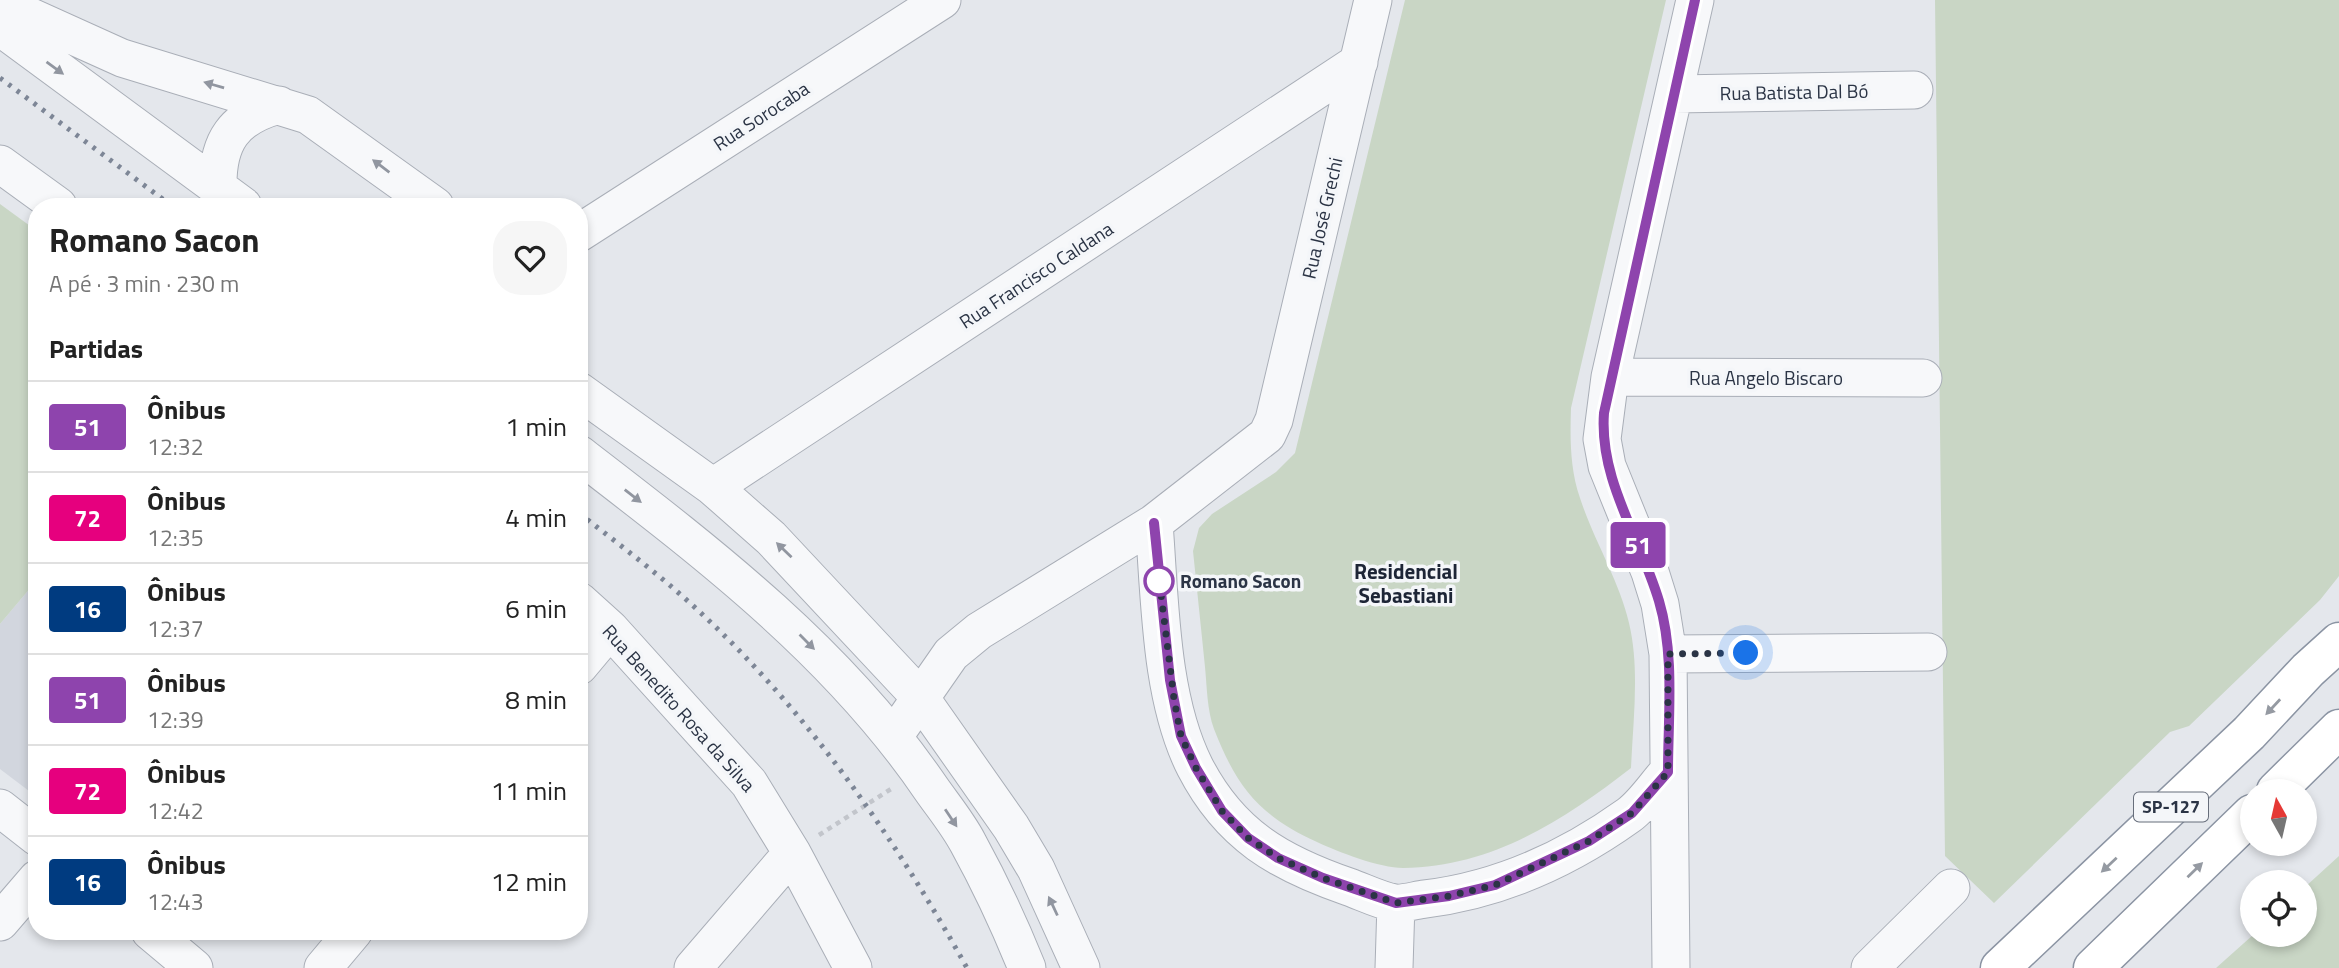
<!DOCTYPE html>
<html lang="pt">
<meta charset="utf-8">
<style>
:root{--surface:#fff;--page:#f6f6f6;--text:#222;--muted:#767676;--line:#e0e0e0}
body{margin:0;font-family:"Titillium Web",sans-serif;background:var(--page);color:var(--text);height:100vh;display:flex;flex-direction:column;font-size:26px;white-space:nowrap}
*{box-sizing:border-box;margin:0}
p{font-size:23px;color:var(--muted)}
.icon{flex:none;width:38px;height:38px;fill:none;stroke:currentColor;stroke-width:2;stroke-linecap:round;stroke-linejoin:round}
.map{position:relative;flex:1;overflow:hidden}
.sheet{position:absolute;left:28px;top:198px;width:560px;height:742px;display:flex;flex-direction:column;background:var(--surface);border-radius:28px;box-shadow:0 4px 10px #0003}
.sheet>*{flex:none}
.badge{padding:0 14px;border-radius:5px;font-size:24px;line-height:46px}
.needle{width:46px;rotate:352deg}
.buttons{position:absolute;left:2240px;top:779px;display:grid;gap:14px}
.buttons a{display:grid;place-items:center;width:77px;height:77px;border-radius:50%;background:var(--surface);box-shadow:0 4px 10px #0003;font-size:35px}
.you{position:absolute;width:35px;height:35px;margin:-18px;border:5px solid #fff;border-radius:50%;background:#1a73e8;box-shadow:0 0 0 10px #1a73e833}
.map>.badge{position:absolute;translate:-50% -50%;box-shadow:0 0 0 4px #fff}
h2{padding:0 21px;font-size:26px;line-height:63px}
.round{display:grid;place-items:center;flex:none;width:74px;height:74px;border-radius:28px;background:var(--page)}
.head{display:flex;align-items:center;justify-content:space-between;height:119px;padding:0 21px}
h1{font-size:33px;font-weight:700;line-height:52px}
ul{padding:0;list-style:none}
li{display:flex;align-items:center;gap:21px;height:91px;padding:0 21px;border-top:2px solid var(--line)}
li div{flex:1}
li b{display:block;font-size:26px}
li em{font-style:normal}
li .badge{min-width:77px;font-weight:700;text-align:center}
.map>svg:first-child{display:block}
</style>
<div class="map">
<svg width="2339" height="968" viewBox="0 0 2339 968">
<rect width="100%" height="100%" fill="#e4e7ec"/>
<path fill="#d2d6de" d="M 37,580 L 37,797 L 0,769 L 0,624 Z"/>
<path fill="#c9d6c5" d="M 1405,0 L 1666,0 L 1571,408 C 1570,439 1570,469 1580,498 C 1594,541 1619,580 1629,623 C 1640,669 1633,721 1631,768 C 1564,820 1492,867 1403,868 C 1380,868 1338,852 1317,842 C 1260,816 1237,788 1214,729 C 1207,710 1207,687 1205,667 C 1201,628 1197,589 1193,551 L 1199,528 L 1212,514 L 1276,472 L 1295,453 Z
M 1935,0 L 2339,0 L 2339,576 L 2320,600 L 2189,726 L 2170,732 L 1994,903 L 1945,856 Z
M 0,204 L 37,231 L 37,580 L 0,624 Z
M 2339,856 L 2339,968 L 2216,968 L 2253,935 L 2305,934 L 2305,887 Z"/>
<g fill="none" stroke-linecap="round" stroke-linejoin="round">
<defs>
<path id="minor" d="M 0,3 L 122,58 L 308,115 L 435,206
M 0,27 L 243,206
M 1675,94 L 1914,90
M 0,164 L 58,206
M 218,188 C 217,141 234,117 279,105
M 579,233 L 942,0
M 1610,377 L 1923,378
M 579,391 L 713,487 L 771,538 L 919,696 L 1011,827 L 1036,869 L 1081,968
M 579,454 C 709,554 839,653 932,790 C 944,807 958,824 968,843 C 990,883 1010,926 1027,968
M 713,487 L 1359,62
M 1154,523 C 1160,600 1160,698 1195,767 C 1230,835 1279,863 1349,887 C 1363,892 1379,900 1394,903 C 1403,904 1416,900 1425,899 C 1499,890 1569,858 1629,815 C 1644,804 1656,785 1668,772
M 579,601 L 610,629 L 749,783 L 792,853 L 853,968
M 1668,654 L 1928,652
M 579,666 L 610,629
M 894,736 L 951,654 L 979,631 L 1154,523 L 1267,435 L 1274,420 L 1373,0
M 0,808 L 37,837
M 0,922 L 37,879
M 150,931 L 194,968
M 323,968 L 354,931
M 693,968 L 792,853
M 1394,968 L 1396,903
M 1671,968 L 1668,654 L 1660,604 L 1650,572 L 1607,466 L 1602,439 L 1610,377 L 1695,0
M 1870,968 L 1951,888"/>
<path id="highway" d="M 2276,791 L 2339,729
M 2000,968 L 2249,733 L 2308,670 L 2339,642
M 2093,968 L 2252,814"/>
</defs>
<use href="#minor" stroke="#a9aeb7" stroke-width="39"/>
<use href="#highway" stroke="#8b94a3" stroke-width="41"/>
<path stroke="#c2c5cb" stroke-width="4.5" stroke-dasharray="5 5" stroke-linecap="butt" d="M 819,835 L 891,789"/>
<use href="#minor" stroke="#f7f8fa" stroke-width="37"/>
<use href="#highway" stroke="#fff" stroke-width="38"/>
<path stroke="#7d8696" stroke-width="5" stroke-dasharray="3.5 7" stroke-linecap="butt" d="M 0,78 L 172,206
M 579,513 C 621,546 664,578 703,615 C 810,715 896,840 967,968"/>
</g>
<defs><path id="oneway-solid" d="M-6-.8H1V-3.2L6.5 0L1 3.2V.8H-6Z" transform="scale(1.75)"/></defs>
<g fill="#9196a0">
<use href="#oneway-solid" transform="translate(55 68) rotate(36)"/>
<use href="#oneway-solid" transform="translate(214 85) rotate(-164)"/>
<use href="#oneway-solid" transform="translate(381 166) rotate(-143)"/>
<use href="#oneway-solid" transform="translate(633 496) rotate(38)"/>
<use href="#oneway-solid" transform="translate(784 550) rotate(-136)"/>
<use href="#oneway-solid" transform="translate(807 642) rotate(45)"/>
<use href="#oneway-solid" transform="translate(951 818) rotate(56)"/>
<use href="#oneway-solid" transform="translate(1053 906) rotate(-115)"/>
</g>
<g fill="#959aa2">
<use href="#oneway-solid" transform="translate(2273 707) rotate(133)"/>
<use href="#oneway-solid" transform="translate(2109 865) rotate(137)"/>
<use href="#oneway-solid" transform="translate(2195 870) rotate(-44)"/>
</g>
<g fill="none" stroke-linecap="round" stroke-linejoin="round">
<defs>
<path id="line" d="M 1154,523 L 1170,680 L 1181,736 L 1196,768 L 1222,811 L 1248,838 L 1278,858 L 1323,878 L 1396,903 L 1449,896 L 1495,885 L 1589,841 L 1632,813 L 1668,772 C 1668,716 1675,655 1659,601 C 1640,537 1599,480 1604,413 L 1695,0"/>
</defs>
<use href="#line" stroke="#fff" stroke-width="16"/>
<use href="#line" stroke="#8e44ad" stroke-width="10"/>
<path stroke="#2b3445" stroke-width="7" stroke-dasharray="0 12.6" d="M 1159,581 L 1158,570 L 1174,699 L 1181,736 L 1196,768 L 1222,811 L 1248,838 L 1278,858 L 1323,878 L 1396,903 L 1449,896 L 1495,885 L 1589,841 L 1632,813 L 1668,772 L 1668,654 L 1746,653"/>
</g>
<circle fill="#fff" stroke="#8e44ad" stroke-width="3.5" cx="1159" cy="581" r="14"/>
<g text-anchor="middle" stroke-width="7" stroke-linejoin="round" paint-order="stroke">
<rect fill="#f4f6f9" stroke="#676e7b" stroke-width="2" x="2134" y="792.5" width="74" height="29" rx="5"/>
<g font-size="18" font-weight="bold" fill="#2b3445">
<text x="2171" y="813">SP-127</text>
</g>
<g font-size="19" fill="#2b3445" stroke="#f4f6f9">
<text transform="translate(1794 92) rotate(-1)" y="7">Rua Batista Dal Bó</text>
<text transform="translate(761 116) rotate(-33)" y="7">Rua Sorocaba</text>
<text transform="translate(1322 218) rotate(-77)" y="7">Rua José Grechi</text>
<text transform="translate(1036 275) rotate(-33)" y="7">Rua Francisco Caldana</text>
<text x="1766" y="385">Rua Angelo Biscaro</text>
<text transform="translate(679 708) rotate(48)" y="7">Rua Benedito Rosa da Silva</text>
</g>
<g font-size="19" font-weight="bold" fill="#2b3445" stroke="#f4f6f9" text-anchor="start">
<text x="1180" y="588">Romano Sacon</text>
</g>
<g font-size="21" font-weight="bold" fill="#1d2536" stroke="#f4f6f9">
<text x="1406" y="579">Residencial<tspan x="1406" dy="24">Sebastiani</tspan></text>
</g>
</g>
</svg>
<div class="buttons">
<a><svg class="needle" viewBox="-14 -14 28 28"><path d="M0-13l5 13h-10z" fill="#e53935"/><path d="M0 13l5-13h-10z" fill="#767676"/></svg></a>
<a><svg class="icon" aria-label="locate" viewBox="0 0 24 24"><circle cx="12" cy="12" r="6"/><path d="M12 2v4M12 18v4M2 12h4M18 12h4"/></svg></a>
</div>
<div class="you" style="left:1746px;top:653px"></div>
<b class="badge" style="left:1638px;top:545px;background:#8e44ad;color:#fff">51</b>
<section class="sheet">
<div class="head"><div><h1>Romano Sacon</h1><p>A pé · 3 min · 230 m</p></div><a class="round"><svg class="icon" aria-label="heart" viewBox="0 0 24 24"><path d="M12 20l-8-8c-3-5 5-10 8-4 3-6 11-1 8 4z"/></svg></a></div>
<h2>Partidas</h2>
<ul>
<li><span class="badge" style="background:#8e44ad;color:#fff">51</span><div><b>Ônibus</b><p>12:32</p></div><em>1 min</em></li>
<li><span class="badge" style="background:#e6007e;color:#fff">72</span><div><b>Ônibus</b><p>12:35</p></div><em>4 min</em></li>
<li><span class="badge" style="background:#003b80;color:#fff">16</span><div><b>Ônibus</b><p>12:37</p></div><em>6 min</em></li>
<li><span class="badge" style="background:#8e44ad;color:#fff">51</span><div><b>Ônibus</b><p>12:39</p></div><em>8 min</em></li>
<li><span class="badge" style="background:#e6007e;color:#fff">72</span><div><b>Ônibus</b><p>12:42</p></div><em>11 min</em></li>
<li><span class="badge" style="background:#003b80;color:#fff">16</span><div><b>Ônibus</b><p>12:43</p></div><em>12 min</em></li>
</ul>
</section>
</div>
